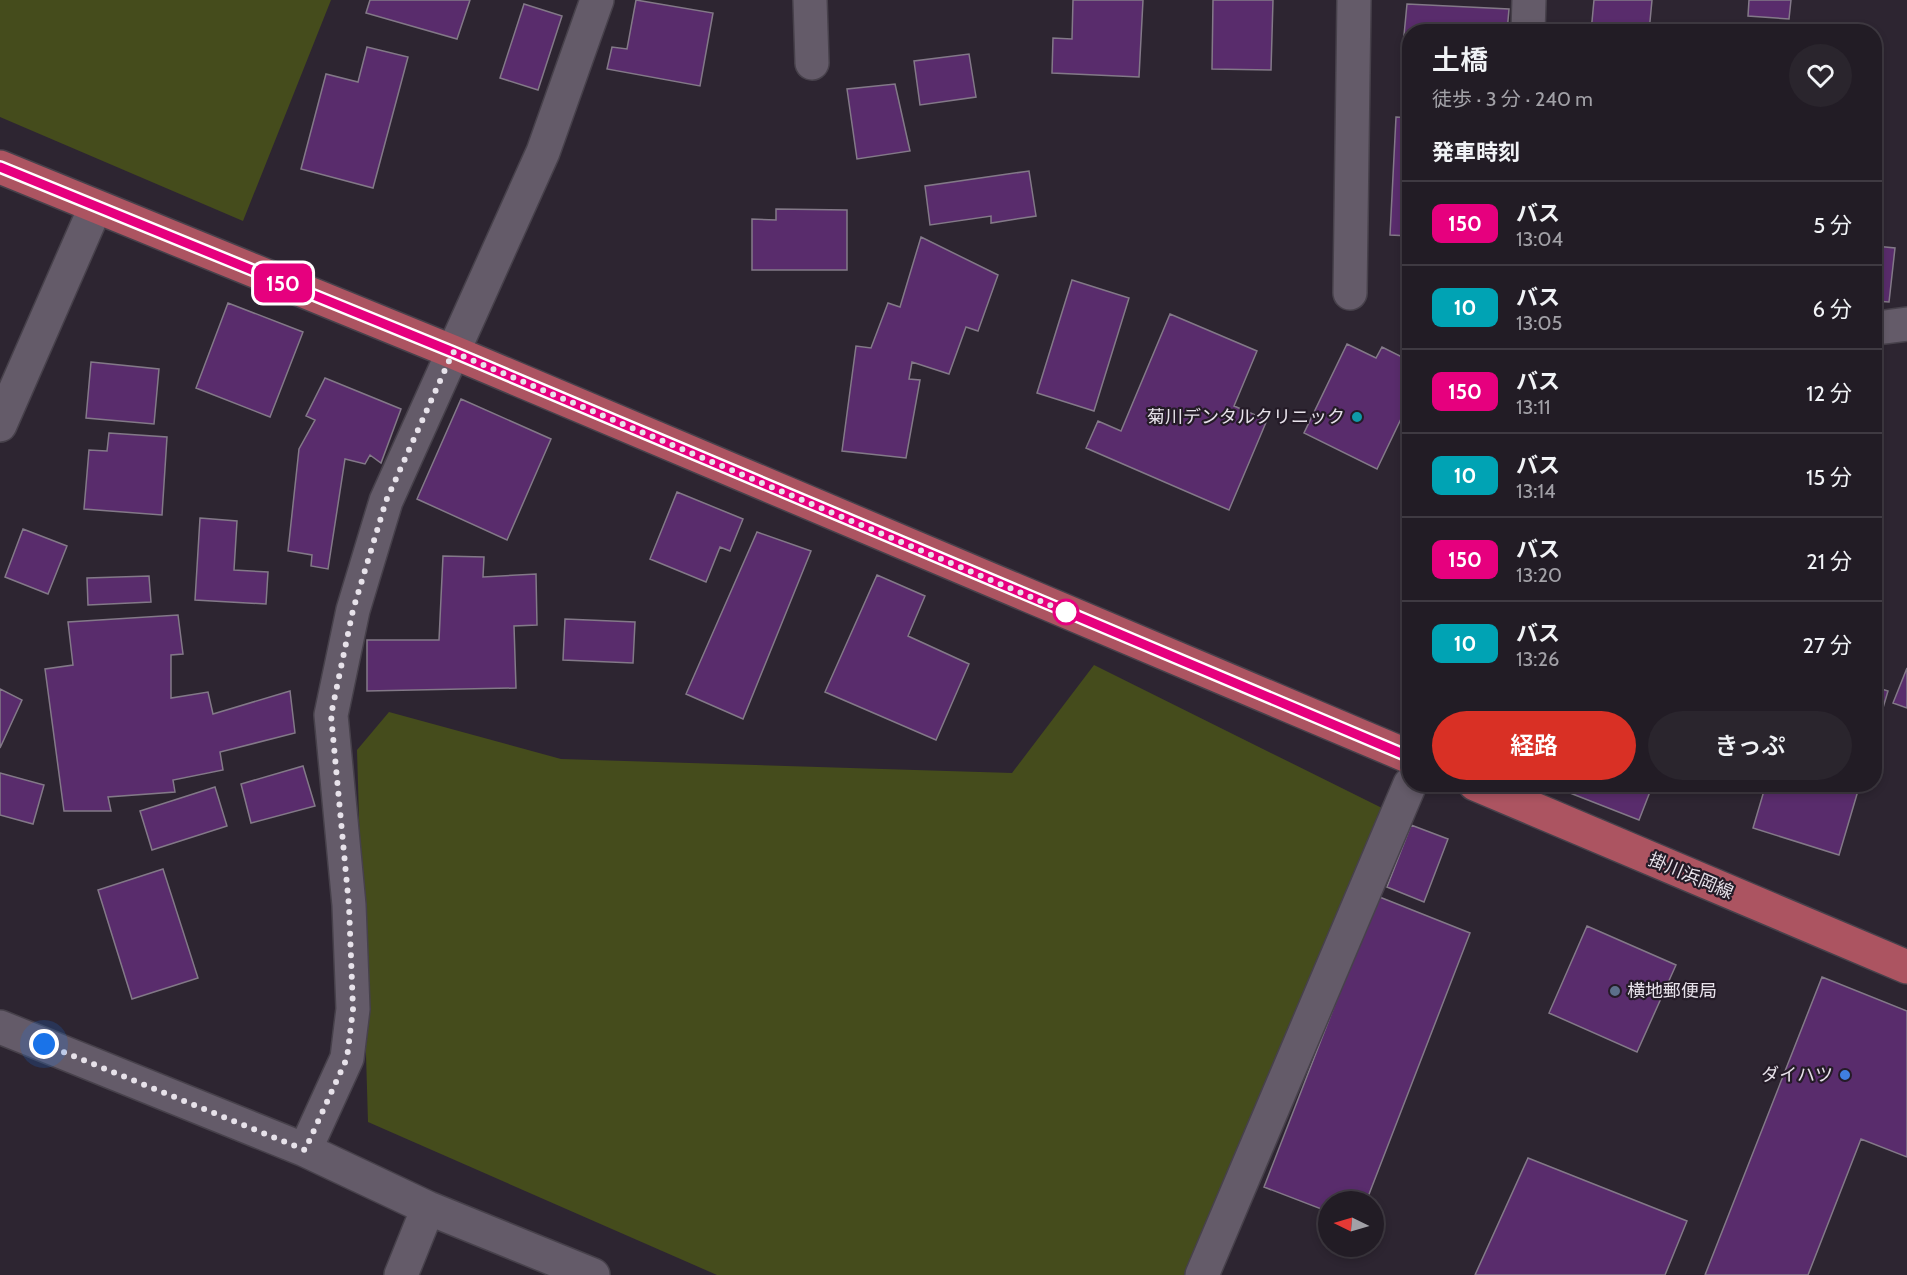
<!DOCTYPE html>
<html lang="ja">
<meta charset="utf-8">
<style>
:root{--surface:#221c25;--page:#2a252d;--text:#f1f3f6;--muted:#a2a1a7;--line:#3f3a42;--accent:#d93025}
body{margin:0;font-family:Cabin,"Noto Sans JP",sans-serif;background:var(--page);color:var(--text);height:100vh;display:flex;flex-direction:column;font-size:22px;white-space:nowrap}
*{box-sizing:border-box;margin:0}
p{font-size:20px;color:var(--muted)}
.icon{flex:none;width:33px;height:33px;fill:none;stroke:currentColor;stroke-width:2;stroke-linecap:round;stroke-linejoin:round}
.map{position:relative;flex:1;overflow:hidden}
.panel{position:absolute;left:1402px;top:24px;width:480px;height:768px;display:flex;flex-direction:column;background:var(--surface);border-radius:24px;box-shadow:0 3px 9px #0003,0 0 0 2px var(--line)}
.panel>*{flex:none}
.badge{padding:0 12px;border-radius:9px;font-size:21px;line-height:39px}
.needle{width:39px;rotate:275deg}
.fabs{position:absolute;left:1318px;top:1191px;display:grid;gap:12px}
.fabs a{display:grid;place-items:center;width:66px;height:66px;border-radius:50%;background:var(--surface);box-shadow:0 3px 9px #0003,0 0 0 2px var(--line);font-size:30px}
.you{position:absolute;width:30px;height:30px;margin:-15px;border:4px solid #fff;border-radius:50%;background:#1a73e8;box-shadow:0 0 0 9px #1a73e833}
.map>.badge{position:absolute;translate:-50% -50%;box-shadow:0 0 0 3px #fff}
h2{padding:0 30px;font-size:22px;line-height:54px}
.round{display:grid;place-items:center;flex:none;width:63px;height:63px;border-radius:32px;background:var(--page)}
.head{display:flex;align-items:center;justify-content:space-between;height:102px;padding:0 30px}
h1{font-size:28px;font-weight:600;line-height:45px}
.primary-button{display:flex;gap:12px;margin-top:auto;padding:12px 30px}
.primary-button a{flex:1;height:69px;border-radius:36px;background:var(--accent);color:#fff;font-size:24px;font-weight:600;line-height:69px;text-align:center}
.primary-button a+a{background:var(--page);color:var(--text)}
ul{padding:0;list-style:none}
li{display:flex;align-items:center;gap:18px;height:84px;padding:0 30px;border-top:2px solid var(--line)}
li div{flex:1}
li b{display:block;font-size:22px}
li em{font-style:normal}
li .badge{min-width:66px;font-weight:700;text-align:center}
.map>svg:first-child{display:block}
</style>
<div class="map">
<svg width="1907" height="1275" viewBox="0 0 1907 1275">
<rect width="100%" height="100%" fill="#2d2531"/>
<path fill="#454c1c" d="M 0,0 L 331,0 L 243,221 L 0,117 Z
M 1094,665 L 1384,809 L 1185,1275 L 717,1275 L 368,1122 L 357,750 L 389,712 L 561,759 L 1012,773 Z"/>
<path fill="#592c6c" stroke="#837988" stroke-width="1.5" d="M 370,0 L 470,0 L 457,39 L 366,13 Z
M 636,0 L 713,13 L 700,86 L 607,69 L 612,47 L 627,49 Z
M 1073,0 L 1143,0 L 1139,77 L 1052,73 L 1053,38 L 1072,39 Z
M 1213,0 L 1273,0 L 1271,70 L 1212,69 Z
M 1594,0 L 1652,0 L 1649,32 L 1591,32 Z
M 1749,0 L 1791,0 L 1789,19 L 1748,16 Z
M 524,4 L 562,16 L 538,90 L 500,78 Z
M 1407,4 L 1509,9 L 1507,32 L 1410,32 L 1410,57 L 1402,56 Z
M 367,47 L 408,57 L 373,188 L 301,169 L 326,74 L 358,82 Z
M 969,54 L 976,97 L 920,105 L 914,61 Z
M 895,84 L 910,151 L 857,159 L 847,89 Z
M 1396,117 L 1410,118 L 1410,236 L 1390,235 Z
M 1029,171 L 1036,216 L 991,223 L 991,216 L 930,225 L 925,186 Z
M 776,209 L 847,210 L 847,270 L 752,270 L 752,219 L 776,220 Z
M 921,237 L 998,275 L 978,331 L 966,327 L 949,374 L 912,362 L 909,379 L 920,380 L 906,458 L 842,451 L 856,346 L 871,348 L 888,303 L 900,307 Z
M 1875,246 L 1895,248 L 1889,302 L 1875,301 Z
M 1072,280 L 1129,298 L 1094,411 L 1037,393 Z
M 228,303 L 303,332 L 270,417 L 196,388 Z
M 1170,314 L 1257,351 L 1234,406 L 1267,420 L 1229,510 L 1086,448 L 1098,421 L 1121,431 Z
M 1347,344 L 1376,358 L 1382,347 L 1410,361 L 1410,400 L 1377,469 L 1304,433 Z
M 91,362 L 159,369 L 154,424 L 86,418 Z
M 325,378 L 401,409 L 381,463 L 370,455 L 365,464 L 345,459 L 328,569 L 311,566 L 312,555 L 288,551 L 299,449 L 315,420 L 306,416 Z
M 461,399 L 551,439 L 507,540 L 417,499 Z
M 109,433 L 167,437 L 162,515 L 84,509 L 89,450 L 107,451 Z
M 677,492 L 743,519 L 730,551 L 720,547 L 706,582 L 650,559 Z
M 200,518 L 237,521 L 234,570 L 268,572 L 266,604 L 195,600 Z
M 23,529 L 67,546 L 48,594 L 5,577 Z
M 757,532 L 811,551 L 743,719 L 686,694 Z
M 443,556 L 484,557 L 483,577 L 536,574 L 537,625 L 514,626 L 516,688 L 367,691 L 367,640 L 439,640 Z
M 877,575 L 925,596 L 908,636 L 969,664 L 936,740 L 825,692 Z
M 149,576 L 151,602 L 88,605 L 87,578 Z
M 178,615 L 183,654 L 171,655 L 171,698 L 208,692 L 213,714 L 290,691 L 295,733 L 220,752 L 223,770 L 173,780 L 175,792 L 108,797 L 111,811 L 64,811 L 45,669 L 73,665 L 68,622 Z
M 565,619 L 635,622 L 633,663 L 563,660 Z
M 1907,668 L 1907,708 L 1893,703 Z
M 1875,687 L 1888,691 L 1875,735 Z
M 0,689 L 22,700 L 0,748 Z
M 303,766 L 315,806 L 251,823 L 241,784 Z
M 0,773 L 44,785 L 33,824 L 0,815 Z
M 1573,784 L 1653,784 L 1639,820 L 1570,793 Z
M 1766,784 L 1860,784 L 1839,855 L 1753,828 Z
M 215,787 L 227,826 L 152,850 L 140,811 Z
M 1411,825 L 1448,839 L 1424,902 L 1387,887 Z
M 163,869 L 198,978 L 132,999 L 98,890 Z
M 1377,896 L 1470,933 L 1366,1202 L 1329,1202 L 1329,1212 L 1264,1187 Z
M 1587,926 L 1676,965 L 1637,1052 L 1549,1013 Z
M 1822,977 L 1907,1011 L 1907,1157 L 1861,1139 L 1808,1275 L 1705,1275 Z
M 1528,1158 L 1687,1221 L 1665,1275 L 1475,1275 Z"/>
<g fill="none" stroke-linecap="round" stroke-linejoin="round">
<defs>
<path id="minor" d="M 810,0 L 812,63
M 1528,32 L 1529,0
M 1350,293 L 1354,0
M 1877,328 L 1907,324
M 0,425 L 95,208
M 0,1027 L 305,1150 L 428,1208 L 593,1275
M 305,1150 L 347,1058 L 353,1009 L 349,905 L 331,715 L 353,610 L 386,501 L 543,152 L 597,0
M 401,1275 L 428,1208
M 1202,1275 L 1410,784"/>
<path id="major" d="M 0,167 L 453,352 L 1410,757
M 1475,784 L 1907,967"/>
</defs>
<use href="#minor" stroke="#47414b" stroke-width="36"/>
<use href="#major" stroke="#47414b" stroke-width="36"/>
<use href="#minor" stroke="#645b69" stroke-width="33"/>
<use href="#major" stroke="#ac5461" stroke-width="33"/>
</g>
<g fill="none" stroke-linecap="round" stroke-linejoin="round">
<defs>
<path id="line" d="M 0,167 L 453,352 L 1410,757"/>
</defs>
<use href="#line" stroke="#fff" stroke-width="14"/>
<use href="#line" stroke="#e6007e" stroke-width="9"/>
<path stroke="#e7e2ea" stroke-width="6" stroke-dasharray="0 10.8" d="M 44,1044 L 305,1150 L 347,1058 L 353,1009 L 349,906 L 331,715 L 353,610 L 386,501 L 453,352 L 1071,614 L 1066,612"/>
</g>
<circle fill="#0f9aa8" stroke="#241b27" stroke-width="2" cx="1357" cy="417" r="6"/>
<circle fill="#fff" stroke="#e6007e" stroke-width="3" cx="1066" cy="612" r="12"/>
<circle fill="#5c6f8a" stroke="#241b27" stroke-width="2" cx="1615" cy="991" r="6"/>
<circle fill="#3f7fe0" stroke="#241b27" stroke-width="2" cx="1845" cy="1075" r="6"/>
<g text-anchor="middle" stroke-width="4.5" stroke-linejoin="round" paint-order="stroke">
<g font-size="18" fill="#e7e2ea" stroke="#241b27" text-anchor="end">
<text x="1345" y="423">菊川デンタルクリニック</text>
<text x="1627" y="997" text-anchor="start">横地郵便局</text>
<text x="1833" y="1081">ダイハツ</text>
</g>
<g font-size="18" fill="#e7e2ea" stroke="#241b27">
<text transform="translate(1691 876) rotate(23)" y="6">掛川浜岡線</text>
</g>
</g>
</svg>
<div class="fabs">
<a><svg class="needle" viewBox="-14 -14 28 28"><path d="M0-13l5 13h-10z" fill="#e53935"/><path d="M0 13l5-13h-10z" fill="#a2a1a7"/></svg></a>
</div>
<div class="you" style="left:44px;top:1044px"></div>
<b class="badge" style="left:283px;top:283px;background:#e6007e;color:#fff">150</b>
<section class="panel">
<div class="head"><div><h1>土橋</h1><p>徒歩 · 3 分 · 240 m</p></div><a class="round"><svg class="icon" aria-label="heart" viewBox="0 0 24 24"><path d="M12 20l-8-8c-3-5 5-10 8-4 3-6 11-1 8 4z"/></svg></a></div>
<h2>発車時刻</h2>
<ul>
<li><span class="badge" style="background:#e6007e;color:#fff">150</span><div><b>バス</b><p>13:04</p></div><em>5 分</em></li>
<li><span class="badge" style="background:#00a3b4;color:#fff">10</span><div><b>バス</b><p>13:05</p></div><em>6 分</em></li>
<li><span class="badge" style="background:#e6007e;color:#fff">150</span><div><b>バス</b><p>13:11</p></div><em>12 分</em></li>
<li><span class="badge" style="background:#00a3b4;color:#fff">10</span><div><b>バス</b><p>13:14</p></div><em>15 分</em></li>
<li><span class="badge" style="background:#e6007e;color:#fff">150</span><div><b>バス</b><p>13:20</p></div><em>21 分</em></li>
<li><span class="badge" style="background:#00a3b4;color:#fff">10</span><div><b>バス</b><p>13:26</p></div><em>27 分</em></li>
</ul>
<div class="primary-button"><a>経路</a><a>きっぷ</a></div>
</section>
</div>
